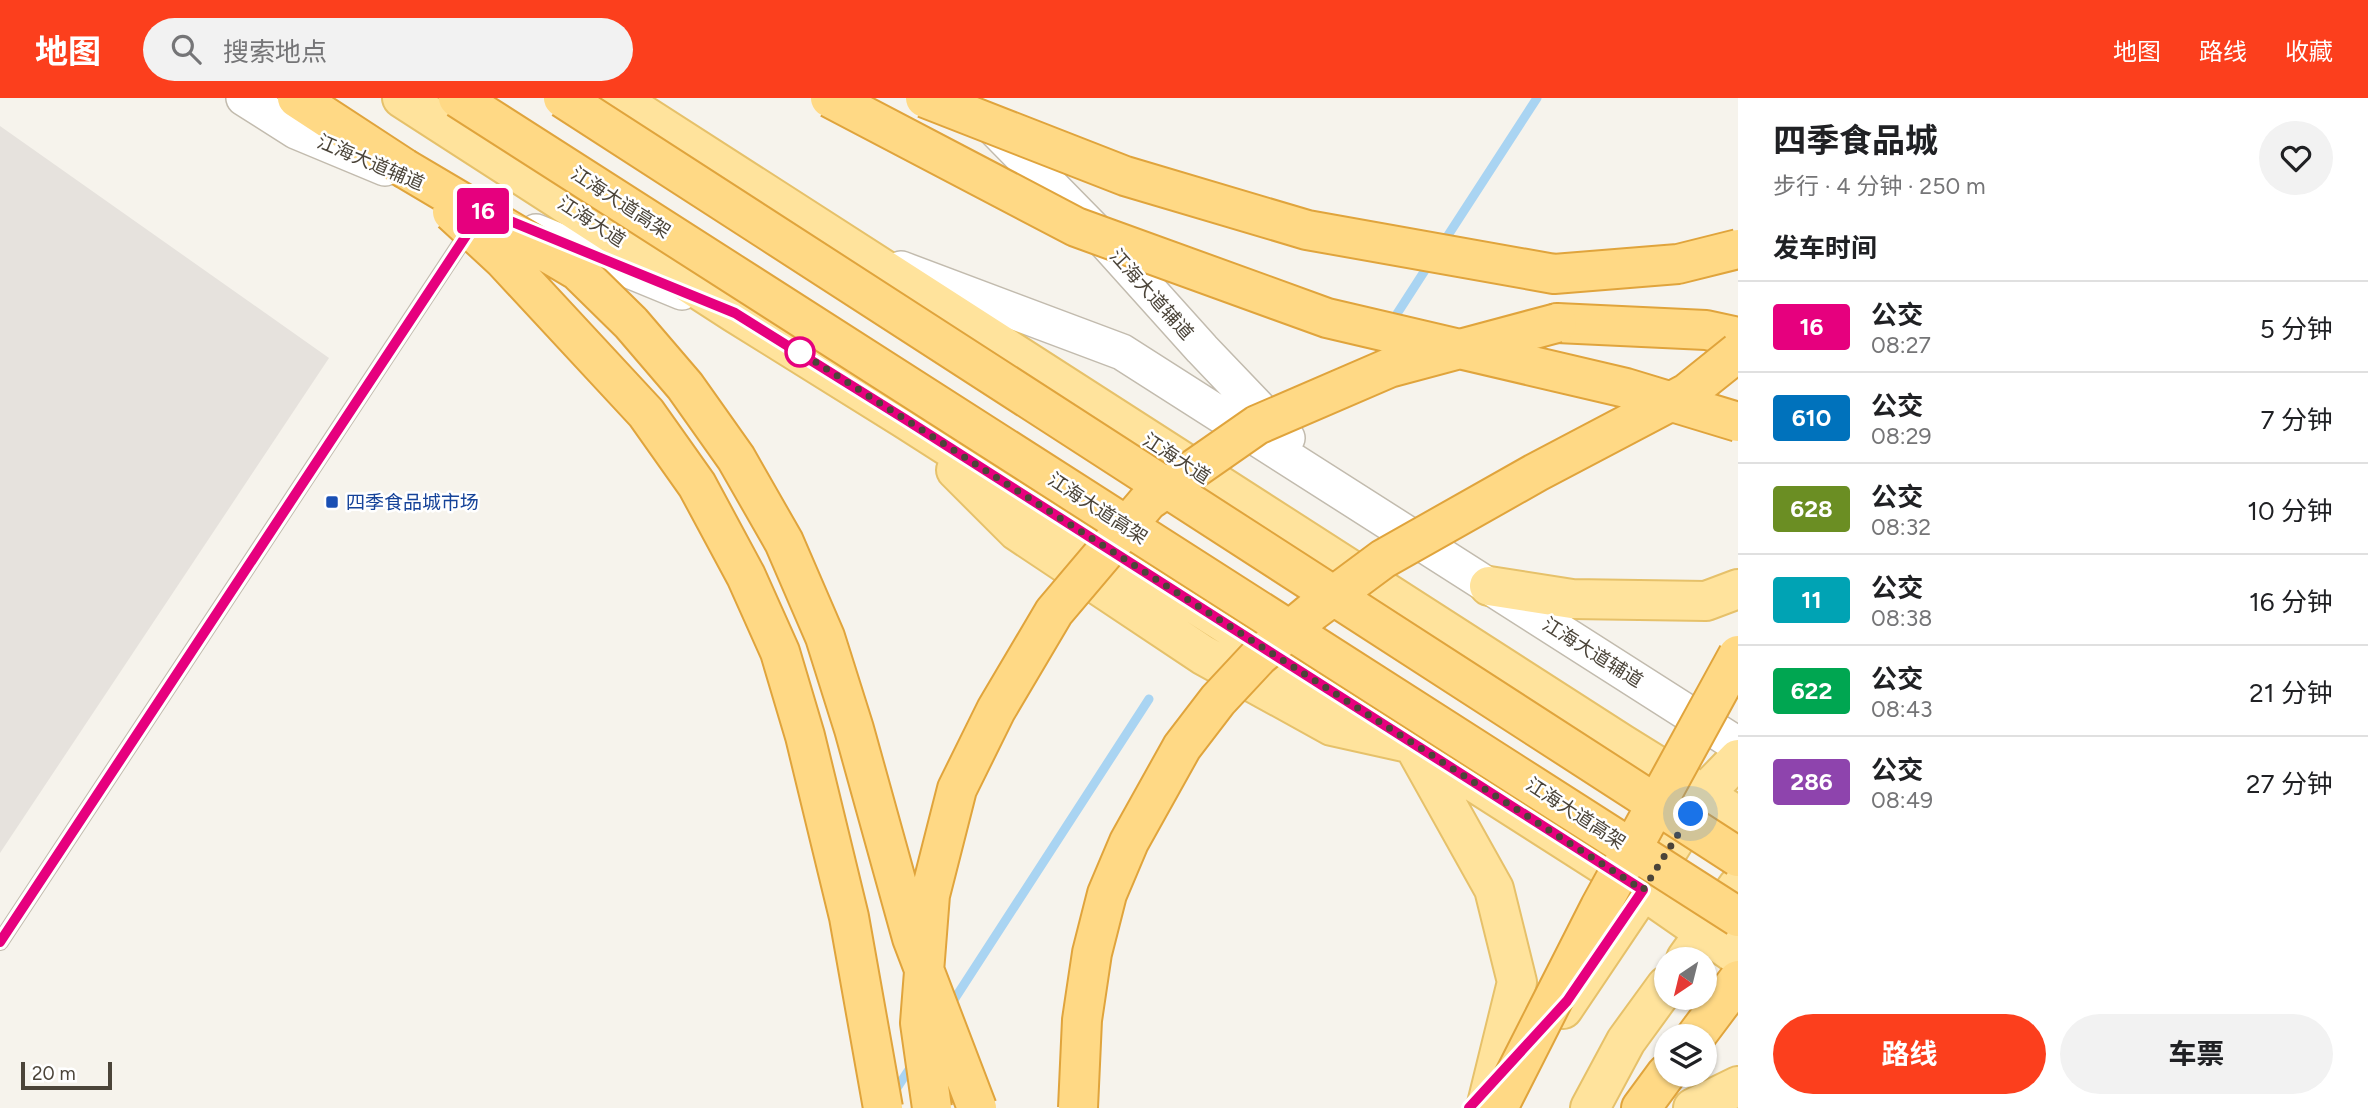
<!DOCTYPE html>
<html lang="zh">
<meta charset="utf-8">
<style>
:root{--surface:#fff;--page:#f2f2f2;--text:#202124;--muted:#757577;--line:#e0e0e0;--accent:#fc3f1d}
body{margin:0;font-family:Figtree,"Noto Sans SC",sans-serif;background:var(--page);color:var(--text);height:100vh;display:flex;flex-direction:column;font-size:26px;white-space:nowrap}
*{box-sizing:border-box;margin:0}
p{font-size:23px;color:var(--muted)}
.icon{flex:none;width:38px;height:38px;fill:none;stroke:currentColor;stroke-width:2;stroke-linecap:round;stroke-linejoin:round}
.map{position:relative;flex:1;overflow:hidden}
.sheet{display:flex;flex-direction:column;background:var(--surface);width:630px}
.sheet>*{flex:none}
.badge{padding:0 14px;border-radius:5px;font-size:24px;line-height:46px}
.needle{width:46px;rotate:215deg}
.buttons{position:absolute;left:1654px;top:849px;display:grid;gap:14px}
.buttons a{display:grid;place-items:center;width:63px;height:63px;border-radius:50%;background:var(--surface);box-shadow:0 2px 5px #0004;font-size:35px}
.scale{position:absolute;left:21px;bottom:18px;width:91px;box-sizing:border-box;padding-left:7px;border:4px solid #4b4439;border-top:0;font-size:19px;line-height:24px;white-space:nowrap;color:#4b4439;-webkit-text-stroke:5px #fff;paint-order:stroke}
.you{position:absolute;width:35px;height:35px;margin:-18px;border:5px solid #fff;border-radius:50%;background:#1a73e8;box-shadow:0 0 0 10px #1a73e833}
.map>.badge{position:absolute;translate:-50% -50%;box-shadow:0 0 0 4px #fff}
h2{padding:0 35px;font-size:26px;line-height:63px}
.round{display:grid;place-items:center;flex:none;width:74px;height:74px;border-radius:37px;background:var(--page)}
.overview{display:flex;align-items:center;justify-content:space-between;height:119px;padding:0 35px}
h1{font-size:33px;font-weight:700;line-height:52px}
.action{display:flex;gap:14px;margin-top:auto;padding:14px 35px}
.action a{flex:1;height:80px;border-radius:42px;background:var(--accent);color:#fff;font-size:28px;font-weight:700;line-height:80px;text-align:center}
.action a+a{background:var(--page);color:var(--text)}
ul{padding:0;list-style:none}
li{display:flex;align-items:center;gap:21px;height:91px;padding:0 35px;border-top:2px solid var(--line)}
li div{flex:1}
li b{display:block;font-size:26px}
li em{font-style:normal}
li .badge{min-width:77px;font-weight:700;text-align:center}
header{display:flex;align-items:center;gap:42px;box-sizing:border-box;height:98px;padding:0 35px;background:var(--accent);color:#fff}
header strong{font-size:33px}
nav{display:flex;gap:38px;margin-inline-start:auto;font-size:24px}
.search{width:490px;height:63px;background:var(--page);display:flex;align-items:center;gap:18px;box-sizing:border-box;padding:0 24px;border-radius:38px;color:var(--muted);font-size:26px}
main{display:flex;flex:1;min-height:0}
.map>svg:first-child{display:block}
</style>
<header>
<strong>地图</strong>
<div class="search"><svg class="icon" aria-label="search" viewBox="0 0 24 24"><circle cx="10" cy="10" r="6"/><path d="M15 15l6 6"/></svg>搜索地点</div>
<nav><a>地图</a><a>路线</a><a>收藏</a></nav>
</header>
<main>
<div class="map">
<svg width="1738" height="1010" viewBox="0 0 1738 1010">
<rect width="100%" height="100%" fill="#f6f3ec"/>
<path fill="#e6e2dd" d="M 0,28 L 329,260 L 0,755 Z"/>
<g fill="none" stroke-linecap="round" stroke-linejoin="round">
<path stroke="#a9d4f2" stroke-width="9" d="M 1443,145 L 1537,0
M 1391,225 L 1431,163
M 950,908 L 1149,601
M 893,996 L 914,964"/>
<defs>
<path id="service" d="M 0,844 L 469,133"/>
<path id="tertiary" d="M 244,0 L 296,33 L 385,70
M 989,25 L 1104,142 L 1202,251 L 1287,340
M 536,134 L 682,194
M 901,171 L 1122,254 L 1738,647"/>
<path id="primary" d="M 402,0 L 735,215 L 905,321 L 1643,792 L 1738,858
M 617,0 L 1622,646 L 1738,718
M 956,372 L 1017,433 L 1203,557 L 1332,628 L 1413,646 L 1494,791 L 1517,884 L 1486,1010
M 1489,488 L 1572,501 L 1706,503 L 1738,491
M 1686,861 L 1738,788
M 1563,911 L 1643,792 L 1703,697 L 1738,661
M 1590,1010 L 1626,943 L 1666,888
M 1693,1010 L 1738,988"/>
<path id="trunk" d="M 297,0 L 404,70
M 1557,225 L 1706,232 L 1738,239
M 1696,938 L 1738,882
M 1641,1010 L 1666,976"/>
</defs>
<use href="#service" stroke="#c2bbae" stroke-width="18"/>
<use href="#tertiary" stroke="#c2bbae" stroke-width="38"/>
<use href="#primary" stroke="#e6c16a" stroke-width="42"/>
<use href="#trunk" stroke="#e0a43c" stroke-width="42"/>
<use href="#service" stroke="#fff" stroke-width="14"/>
<use href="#tertiary" stroke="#fff" stroke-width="35"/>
<use href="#primary" stroke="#ffe39c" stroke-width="38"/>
<use href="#trunk" stroke="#ffd985" stroke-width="38"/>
<defs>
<path id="trunk-bridge" d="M 458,0 L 1738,819
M 563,0 L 1738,759
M 830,0 L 1076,129 L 1327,220 L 1626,290 L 1738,324
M 925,0 L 1125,78 L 1307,132 L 1554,176 L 1678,166 L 1738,151
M 404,70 L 578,173 L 631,225 L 685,288 L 736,360 L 784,444 L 825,539 L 854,631 L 912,840 L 977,1010
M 452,114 L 503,161 L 646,315 L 697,387 L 746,478 L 780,554 L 805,638 L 849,819 L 883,1010
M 932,1010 L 920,925 L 930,797 L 957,691 L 996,612 L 1054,514 L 1148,403 L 1257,327 L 1389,270 L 1557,225
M 1078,1010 L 1082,922 L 1092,855 L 1107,796 L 1129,744 L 1182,649 L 1218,602 L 1259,558 L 1313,513 L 1383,461 L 1537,374 L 1687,295 L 1738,254
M 1498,1010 L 1600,809 L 1738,557"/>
</defs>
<use href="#trunk-bridge" stroke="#e0a43c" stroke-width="42" stroke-linecap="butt"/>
<use href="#trunk-bridge" stroke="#ffd985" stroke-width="38"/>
</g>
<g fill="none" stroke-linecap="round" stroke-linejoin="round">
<defs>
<path id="line" d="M 0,844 L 483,112 L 735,215 L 905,321 L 1643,792 L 1567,903 L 1469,1010"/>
</defs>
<use href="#line" stroke="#fff" stroke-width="16"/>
<use href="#line" stroke="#e6007e" stroke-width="10"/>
<path stroke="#4b4439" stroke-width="7" stroke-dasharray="0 12.6" d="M 800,254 L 792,249 L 1643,792 L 1691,716"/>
</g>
<circle fill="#fff" stroke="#e6007e" stroke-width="3.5" cx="800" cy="254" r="14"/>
<rect fill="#1a4fb4" stroke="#fff" stroke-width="2.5" x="325" y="397" width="14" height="14" rx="3.5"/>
<g text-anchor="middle" stroke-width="5" stroke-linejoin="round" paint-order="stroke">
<g font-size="19" fill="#4b4439" stroke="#fff">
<text transform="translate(371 64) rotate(23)" y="7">江海大道辅道</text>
<text transform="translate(621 104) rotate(33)" y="7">江海大道高架</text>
<text transform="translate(592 123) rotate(33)" y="7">江海大道</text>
<text transform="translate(1152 196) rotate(48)" y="7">江海大道辅道</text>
<text transform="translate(1177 360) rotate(33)" y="7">江海大道</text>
<text transform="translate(1098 410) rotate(33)" y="7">江海大道高架</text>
<text transform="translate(1593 554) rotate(32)" y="7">江海大道辅道</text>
<text transform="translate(1576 715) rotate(33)" y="7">江海大道高架</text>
</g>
<g font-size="19" fill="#164399" stroke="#fff" text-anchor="start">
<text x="346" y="411">四季食品城市场</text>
</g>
</g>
</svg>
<div class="buttons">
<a><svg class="needle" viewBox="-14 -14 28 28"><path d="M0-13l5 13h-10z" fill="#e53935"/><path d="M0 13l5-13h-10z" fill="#757577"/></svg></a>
<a><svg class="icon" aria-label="layers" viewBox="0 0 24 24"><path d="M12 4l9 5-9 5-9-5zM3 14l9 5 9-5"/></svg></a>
</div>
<div class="scale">20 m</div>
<div class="you" style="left:1691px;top:716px"></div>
<b class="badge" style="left:483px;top:113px;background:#e6007e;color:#fff">16</b>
</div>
<section class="sheet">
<div class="overview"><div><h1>四季食品城</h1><p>步行 · 4 分钟 · 250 m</p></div><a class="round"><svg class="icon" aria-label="heart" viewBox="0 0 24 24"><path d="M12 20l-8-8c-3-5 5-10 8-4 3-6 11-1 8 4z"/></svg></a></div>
<h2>发车时间</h2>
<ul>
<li><span class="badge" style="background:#e6007e;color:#fff">16</span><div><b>公交</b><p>08:27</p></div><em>5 分钟</em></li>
<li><span class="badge" style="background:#0072bc;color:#fff">610</span><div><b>公交</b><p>08:29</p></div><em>7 分钟</em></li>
<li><span class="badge" style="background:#6b8e23;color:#fff">628</span><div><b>公交</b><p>08:32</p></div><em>10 分钟</em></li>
<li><span class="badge" style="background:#00a3b4;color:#fff">11</span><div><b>公交</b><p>08:38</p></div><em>16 分钟</em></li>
<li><span class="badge" style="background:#00a651;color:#fff">622</span><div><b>公交</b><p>08:43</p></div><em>21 分钟</em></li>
<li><span class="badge" style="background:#8e44ad;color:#fff">286</span><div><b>公交</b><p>08:49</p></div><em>27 分钟</em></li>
</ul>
<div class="action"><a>路线</a><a>车票</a></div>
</section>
</main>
